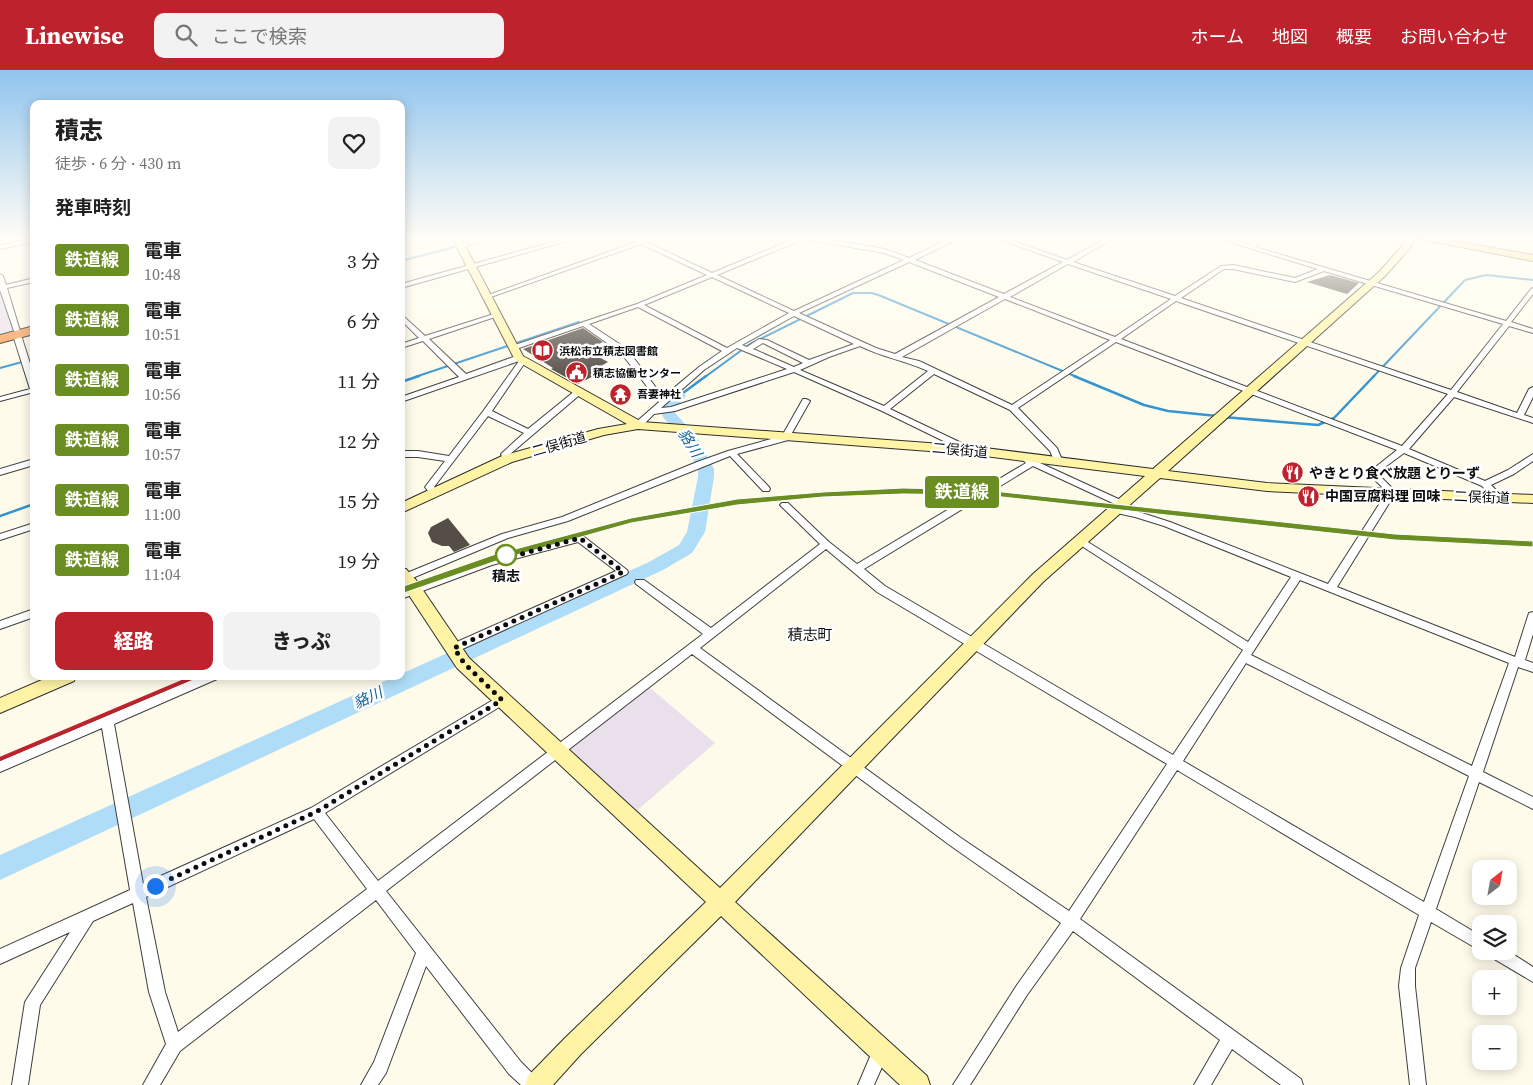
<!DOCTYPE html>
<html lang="ja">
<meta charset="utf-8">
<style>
:root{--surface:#fff;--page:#f2f2f2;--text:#222;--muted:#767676;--accent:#be222c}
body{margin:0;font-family:"Source Serif 4","Noto Sans JP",serif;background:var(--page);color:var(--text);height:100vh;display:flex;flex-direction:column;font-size:19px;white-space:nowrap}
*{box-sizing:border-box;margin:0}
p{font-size:16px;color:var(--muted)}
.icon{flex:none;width:28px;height:28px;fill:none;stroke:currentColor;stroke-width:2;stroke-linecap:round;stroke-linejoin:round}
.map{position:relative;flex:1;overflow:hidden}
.side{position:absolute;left:30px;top:30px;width:375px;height:580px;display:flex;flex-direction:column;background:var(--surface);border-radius:10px;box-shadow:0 2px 12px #0003}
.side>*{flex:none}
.badge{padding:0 10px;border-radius:4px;font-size:18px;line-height:32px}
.needle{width:32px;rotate:31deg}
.fabs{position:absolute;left:1472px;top:790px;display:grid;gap:10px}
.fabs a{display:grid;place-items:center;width:45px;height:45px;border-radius:10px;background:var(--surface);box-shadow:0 2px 12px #0003;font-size:25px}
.you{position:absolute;width:25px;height:25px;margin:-12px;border:4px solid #fff;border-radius:50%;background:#1a73e8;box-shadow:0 0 0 8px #1a73e833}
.map>.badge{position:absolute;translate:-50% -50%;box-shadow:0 0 0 2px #fff}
h2{padding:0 25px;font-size:19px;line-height:45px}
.round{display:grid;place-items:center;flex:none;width:52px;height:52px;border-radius:10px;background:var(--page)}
.headline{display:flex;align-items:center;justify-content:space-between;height:85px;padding:0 25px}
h1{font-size:24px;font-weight:800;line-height:38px}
.action{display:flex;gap:10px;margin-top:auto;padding:10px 25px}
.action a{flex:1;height:58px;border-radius:10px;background:var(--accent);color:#fff;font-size:20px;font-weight:800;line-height:58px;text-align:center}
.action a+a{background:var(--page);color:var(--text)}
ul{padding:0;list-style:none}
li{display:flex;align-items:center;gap:15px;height:60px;padding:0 25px}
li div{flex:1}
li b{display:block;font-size:19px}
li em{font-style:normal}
li .badge{min-width:55px;font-weight:700;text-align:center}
header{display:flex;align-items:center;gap:30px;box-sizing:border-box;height:70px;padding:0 25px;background:var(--accent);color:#fff}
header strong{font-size:24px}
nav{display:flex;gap:28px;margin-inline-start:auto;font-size:18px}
.search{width:350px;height:45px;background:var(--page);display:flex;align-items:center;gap:12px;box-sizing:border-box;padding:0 18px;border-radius:10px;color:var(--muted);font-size:19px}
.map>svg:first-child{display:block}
</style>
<header>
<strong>Linewise</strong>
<div class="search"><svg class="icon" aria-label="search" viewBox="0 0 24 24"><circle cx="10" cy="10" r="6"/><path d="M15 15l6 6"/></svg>ここで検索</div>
<nav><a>ホーム</a><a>地図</a><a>概要</a><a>お問い合わせ</a></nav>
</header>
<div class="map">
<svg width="1533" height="1015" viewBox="0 0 1533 1015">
<rect width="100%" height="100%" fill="#fffbeb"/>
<path fill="#eae0eb" d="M 0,219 L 13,260 L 0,263 Z
M 649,617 L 715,673 L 633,744 L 566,682 Z"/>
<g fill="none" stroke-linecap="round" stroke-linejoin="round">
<path stroke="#3594cf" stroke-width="2" d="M 466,175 L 492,168
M 401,191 L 454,177
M 29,291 L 34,289
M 0,298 L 22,292
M 415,307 L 579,252
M 705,307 L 750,274 L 853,223 L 872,223 L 881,226 L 1077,307
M 1373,307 L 1465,210 L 1486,205 L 1533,210"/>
<path stroke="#3594cf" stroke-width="2.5" d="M 1074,306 L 1144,335 L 1168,341 L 1217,346
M 401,312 L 419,306
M 679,326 L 706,306
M 1223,347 L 1318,355 L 1334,348 L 1374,306
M 0,446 L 34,434"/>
<path fill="#afddf7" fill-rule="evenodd" d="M 679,322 L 684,323 L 686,326 L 674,339 L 675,343 L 697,367 L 714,399 L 714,407 L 705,462 L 692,483 L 663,500 L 0,810 L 0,785 L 396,606 L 401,606 L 401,604 L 649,492 L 679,475 L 687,462 L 698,407 L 698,399 L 682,369 L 663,347 L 659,338 L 674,323 Z"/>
</g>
<path fill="#554d48" d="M 1330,205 L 1359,213 L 1347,224 L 1307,212 Z
M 583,258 L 603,272 L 586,280 L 608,292 L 601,296 L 607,299 L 578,314 L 551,299 L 553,298 L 523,279 Z
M 448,448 L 470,475 L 454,482 L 449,476 L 442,476 L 432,472 L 428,463 L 431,457 Z"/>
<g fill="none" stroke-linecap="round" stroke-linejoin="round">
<defs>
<path id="street" d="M 34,168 L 34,172 L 0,179 L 0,175 Z
M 479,168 L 490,168 L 459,178 L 456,176 Z
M 567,168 L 578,168 L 401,218 L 401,214 Z
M 630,168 L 646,170 L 646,172 L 712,203 L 796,168 L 820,168 L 885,179 L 909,188 L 951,168 L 960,168 L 915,190 L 1004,224 L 1063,192 L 995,168 L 1005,168 L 1067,190 L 1106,168 L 1114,168 L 1073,192 L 1175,226 L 1221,196 L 1233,195 L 1295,208 L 1318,199 L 1216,168 L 1227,168 L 1250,175 L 1259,168 L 1266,168 L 1255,177 L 1506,251 L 1531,219 L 1533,218 L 1533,224 L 1511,252 L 1533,259 L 1533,263 L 1509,256 L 1457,322 L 1517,343 L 1529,319 L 1533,317 L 1533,327 L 1524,345 L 1533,348 L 1533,353 L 1454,327 L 1409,379 L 1485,411 L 1508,400 L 1533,384 L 1533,391 L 1514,404 L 1491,415 L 1504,428 L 1499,431 L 1496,430 L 1482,416 L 1404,383 L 1377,403 L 1396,422 L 1337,517 L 1515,587 L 1528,546 L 1529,543 L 1533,542 L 1533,564 L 1525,590 L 1533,593 L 1533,602 L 1518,597 L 1483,702 L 1533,727 L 1533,739 L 1479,712 L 1436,839 L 1481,866 L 1481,881 L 1431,852 L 1415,898 L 1415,916 L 1426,1015 L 1410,1015 L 1399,916 L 1401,898 L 1419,845 L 1177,700 L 1080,849 L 1301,1009 L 1303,1015 L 1281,1015 L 1232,979 L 1211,1015 L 1194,1015 L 1220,970 L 1073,861 L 1027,925 L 970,1015 L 953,1015 L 1017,915 L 1061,853 L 951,776 L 692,584 L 386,821 L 521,992 L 538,1009 L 540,1015 L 521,1015 L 509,1004 L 426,896 L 386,1003 L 378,1015 L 361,1015 L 374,992 L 416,883 L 376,830 L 180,981 L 160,1015 L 143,1015 L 166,974 L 149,922 L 133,833 L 93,851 L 40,935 L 28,1015 L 12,1015 L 25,932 L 70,862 L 0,894 L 0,879 L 130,820 L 102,658 L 0,702 L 0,691 L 201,606 L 218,606 L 217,609 L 114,654 L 143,814 L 311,738 L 498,627 L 502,625 L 506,627 L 508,630 L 506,633 L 325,743 L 378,811 L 703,564 L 636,514 L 635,512 L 636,510 L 644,510 L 711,558 L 820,474 L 782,437 L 780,435 L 782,433 L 788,433 L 829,472 L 857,494 L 1026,393 L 1023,390 L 1027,387 L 1125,432 L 1127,434 L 1122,437 L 1119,436 L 1033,396 L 864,499 L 885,516 L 1173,685 L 1243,580 L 1077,473 L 1075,471 L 1077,469 L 1083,469 L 1248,572 L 1291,507 L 1164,456 L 1135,447 L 1112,442 L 1110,440 L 1112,438 L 1115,437 L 1139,442 L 1170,452 L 1328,514 L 1387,422 L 1368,403 L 1397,380 L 1116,272 L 1018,338 L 1057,378 L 1062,390 L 1058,393 L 1054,390 L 1050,381 L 1010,340 L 934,304 L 890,339 L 972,378 L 972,382 L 966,382 L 882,341 L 794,302 L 675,341 L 654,344 L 641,357 L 635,357 L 635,353 L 659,332 L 621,283 L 583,256 L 516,279 L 509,277 L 637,234 L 707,205 L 641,174 L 488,228 L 483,227 L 636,172 ZM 804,169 L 884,183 L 904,190 L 794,241 L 717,205 ZM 909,192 L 999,227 L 895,284 L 876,278 L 799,243 ZM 1068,194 L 1171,229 L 1115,267 L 1010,227 ZM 1224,199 L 1233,199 L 1295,212 L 1324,201 L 1503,254 L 1451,320 L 1181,228 ZM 712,207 L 789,243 L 727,278 L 644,235 ZM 1005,229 L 1110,270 L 1012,335 L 919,291 L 902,287 ZM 1176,231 L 1448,324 L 1402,376 L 1121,269 ZM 638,237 L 722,281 L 699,297 L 663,327 L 627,279 L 589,254 ZM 794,246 L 854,274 L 809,290 L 767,270 L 759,269 L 747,277 L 742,275 ZM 763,273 L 803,293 L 794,297 L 753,279 ZM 860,276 C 882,287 906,291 928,301 L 884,336 L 800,300 L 829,287 ZM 737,278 L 787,299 L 671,337 L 661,338 L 704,300 ZM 826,479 L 877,522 L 1167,694 L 1069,841 L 961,768 L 700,578 ZM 1300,510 L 1509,593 L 1472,696 L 1251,585 ZM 1246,593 L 1469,706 L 1424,832 L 1183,691 ZM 314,749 L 367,819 L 178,962 L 165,922 L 146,827 Z
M 0,204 L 3,206 L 6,215 L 34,208 L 34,212 L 7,218 L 20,261 L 17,263 L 21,265 L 34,306 L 34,322 L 0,331 L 0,327 L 30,319 L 13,265 L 17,263 L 14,261 L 0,220 Z
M 401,244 L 425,266 L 494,244 L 498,244 L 498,246 L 429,269 L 466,304 L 516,286 L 522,286 L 526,291 L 492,341 L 528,359 L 576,320 L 579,320 L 583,322 L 509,385 L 511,389 L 510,391 L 504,391 L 501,384 L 524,363 L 488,346 L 434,417 L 438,423 L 437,425 L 431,425 L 425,417 L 445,391 L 418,387 L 401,387 L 401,381 L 418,381 L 449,386 L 484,340 L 519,291 L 401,332 L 401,327 L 459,307 L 423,271 L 401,278 L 401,274 L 419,268 L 401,250 Z
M 803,329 L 806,329 L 810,331 L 788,370 L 737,384 L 769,417 L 770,419 L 769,421 L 763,421 L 730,386 L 568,451 L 508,468 L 410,509 L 406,510 L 401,507 L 402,505 L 502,464 L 562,447 L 697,392 L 728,381 L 782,366 Z
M 34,389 L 34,395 L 0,405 L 0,399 Z
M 34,453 L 34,459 L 0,470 L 0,464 Z
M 580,465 L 583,466 L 627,500 L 628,502 L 627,504 L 458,581 L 450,581 L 449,578 L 450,575 L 616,501 L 578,472 L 492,495 L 401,529 L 401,521 L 486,491 Z
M 34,539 L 34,547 L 0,559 L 0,551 Z
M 1487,881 L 1508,881 L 1533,897 L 1533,912 L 1489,886 Z
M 881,973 L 887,975 L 889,981 L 874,1015 L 858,1015 L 875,975 Z"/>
<path id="secondary" d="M 452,168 L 461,168 L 523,286 L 642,352 L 969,376 L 1153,399 L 1379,202 L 1403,175 L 1406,168 L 1415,168 L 1410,178 L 1385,206 L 1168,401 L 1267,413 L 1533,425 L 1533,433 L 1267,421 L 1160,408 L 1043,512 L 735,832 L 927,1006 L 930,1015 L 900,1015 L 721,846 L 581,984 L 553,1015 L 525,1015 L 528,1006 L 565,968 L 706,832 L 457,598 L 401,513 L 401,498 L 406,499 L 416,510 L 469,588 L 720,818 L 1033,504 L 1145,406 L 969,384 L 638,359 L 604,365 L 512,392 L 401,443 L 401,433 L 502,386 L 598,359 L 627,354 L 515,290 Z
M 51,606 L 76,606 L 74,611 L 0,643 L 0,628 Z"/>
<path id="primary" d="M 1414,168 L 1437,168 L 1533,185 L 1533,191 Z"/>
<path id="highway" d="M 34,256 L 34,264 L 0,273 L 0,265 Z"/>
</defs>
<use href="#street" stroke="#3f3f3f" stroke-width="2"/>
<use href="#secondary" stroke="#2e2e2e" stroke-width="2"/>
<use href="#primary" stroke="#1d1d1d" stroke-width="2"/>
<use href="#highway" stroke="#1d1d1d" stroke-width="2"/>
<use href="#street" fill="#fff" fill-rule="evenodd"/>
<use href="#secondary" fill="#fff4a6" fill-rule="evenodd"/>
<use href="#primary" fill="#fbd360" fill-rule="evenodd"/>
<use href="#highway" fill="#f79b52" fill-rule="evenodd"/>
<path stroke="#be222c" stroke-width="2.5" d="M 501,486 L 631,451 L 737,432 L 823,424 L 903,421 L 1002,424 L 1395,467 L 1533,474"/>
<path stroke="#be222c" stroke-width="4" d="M 401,521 L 505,484
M 0,689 L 196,606"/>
</g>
<linearGradient id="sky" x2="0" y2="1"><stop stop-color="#91c4ee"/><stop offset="0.54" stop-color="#fffdf6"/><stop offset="1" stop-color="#fffdf6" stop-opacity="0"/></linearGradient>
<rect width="1533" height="311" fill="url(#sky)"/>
<path fill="#6b8e23" stroke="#fff" d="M 903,418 L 984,420 L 1395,464 L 1533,471 L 1533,477 L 1395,470 L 984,425 L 903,424 L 823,427 L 737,435 L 631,453 L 499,490 L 401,524 L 396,521 L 398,518 L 493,485 L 631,448 L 737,429 L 823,422 Z"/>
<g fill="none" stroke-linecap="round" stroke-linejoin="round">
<path stroke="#0c0c0c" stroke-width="5" stroke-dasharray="0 9" d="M 155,816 L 316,742 L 502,630 L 464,593 L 454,578 L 623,502 L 580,468 L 507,488 L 506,485"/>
</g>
<defs>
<symbol id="library-disc" viewBox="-11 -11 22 22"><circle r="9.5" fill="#be222c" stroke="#fff"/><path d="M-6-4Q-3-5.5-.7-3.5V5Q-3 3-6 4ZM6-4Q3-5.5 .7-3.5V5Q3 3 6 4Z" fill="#fff"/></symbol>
<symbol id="civic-disc" viewBox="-11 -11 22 22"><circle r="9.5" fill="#be222c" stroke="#fff"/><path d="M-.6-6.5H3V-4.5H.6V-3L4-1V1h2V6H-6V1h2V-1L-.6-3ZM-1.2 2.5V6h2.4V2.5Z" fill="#fff"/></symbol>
<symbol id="temple-disc" viewBox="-11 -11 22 22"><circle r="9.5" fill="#be222c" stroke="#fff"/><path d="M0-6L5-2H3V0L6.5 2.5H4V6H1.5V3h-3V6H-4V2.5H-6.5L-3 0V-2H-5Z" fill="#fff"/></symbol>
<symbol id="restaurant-disc" viewBox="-11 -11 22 22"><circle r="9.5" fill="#be222c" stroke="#fff"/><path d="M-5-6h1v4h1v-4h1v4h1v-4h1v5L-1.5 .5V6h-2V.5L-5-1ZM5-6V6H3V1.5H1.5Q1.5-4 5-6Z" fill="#fff"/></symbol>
</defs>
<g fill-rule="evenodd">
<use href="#library-disc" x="530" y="268" width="25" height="25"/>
<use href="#civic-disc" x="564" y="290" width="25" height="25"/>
<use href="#temple-disc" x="608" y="312" width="25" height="25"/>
<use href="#restaurant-disc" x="1280" y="390" width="25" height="25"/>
<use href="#restaurant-disc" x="1296" y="414" width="25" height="25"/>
</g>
<circle fill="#fff" stroke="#6b8e23" stroke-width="2.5" cx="506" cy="485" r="10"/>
<g text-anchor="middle" stroke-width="5" stroke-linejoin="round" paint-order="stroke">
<g font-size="11" font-weight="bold" fill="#0c0c0c" stroke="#fff" text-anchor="start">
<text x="559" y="285">浜松市立積志図書館</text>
<text x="593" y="307">積志協働センター</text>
<text x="637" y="328">吾妻神社</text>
</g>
<g font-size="14" fill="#0c0c0c" stroke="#fff">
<text transform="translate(559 374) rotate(-16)" y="5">二俣街道</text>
<text transform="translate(960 380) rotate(5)" y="5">二俣街道</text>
<text transform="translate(1482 427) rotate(2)" y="5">二俣街道</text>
</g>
<g font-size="14" font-weight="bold" fill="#0c0c0c" stroke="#fff" text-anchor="start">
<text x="1309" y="408">やきとり食べ放題 とりーず</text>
<text x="1325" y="431">中国豆腐料理 回味</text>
</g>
<g font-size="14" font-weight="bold" fill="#0c0c0c" stroke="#fff">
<text x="506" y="511">積志</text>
</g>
<g font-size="15" font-style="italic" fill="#1464a0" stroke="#fff">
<text transform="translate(690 373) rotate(58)" y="5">貉川</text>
<text transform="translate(368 628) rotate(-25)" y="5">貉川</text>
</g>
<g font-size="15" fill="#0c0c0c" stroke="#fff">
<text x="810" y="570">積志町</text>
</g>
</g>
</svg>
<div class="fabs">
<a><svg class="needle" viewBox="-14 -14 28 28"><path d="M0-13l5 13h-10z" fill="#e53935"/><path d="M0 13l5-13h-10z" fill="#767676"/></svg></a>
<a><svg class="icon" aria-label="layers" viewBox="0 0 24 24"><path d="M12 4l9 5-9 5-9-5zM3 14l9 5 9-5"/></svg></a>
<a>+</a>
<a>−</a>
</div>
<div class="you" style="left:155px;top:816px"></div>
<b class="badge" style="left:962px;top:422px;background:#6b8e23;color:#fff">鉄道線</b>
<section class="side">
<div class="headline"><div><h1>積志</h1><p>徒歩 · 6 分 · 430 m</p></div><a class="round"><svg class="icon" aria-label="heart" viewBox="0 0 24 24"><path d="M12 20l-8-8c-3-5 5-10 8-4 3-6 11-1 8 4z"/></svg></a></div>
<h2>発車時刻</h2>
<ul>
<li><span class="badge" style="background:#6b8e23;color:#fff">鉄道線</span><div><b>電車</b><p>10:48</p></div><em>3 分</em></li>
<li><span class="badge" style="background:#6b8e23;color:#fff">鉄道線</span><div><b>電車</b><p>10:51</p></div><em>6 分</em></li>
<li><span class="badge" style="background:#6b8e23;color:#fff">鉄道線</span><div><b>電車</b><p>10:56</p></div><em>11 分</em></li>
<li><span class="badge" style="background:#6b8e23;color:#fff">鉄道線</span><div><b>電車</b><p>10:57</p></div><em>12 分</em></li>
<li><span class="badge" style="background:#6b8e23;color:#fff">鉄道線</span><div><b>電車</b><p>11:00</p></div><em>15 分</em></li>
<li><span class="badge" style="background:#6b8e23;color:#fff">鉄道線</span><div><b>電車</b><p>11:04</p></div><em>19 分</em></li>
</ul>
<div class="action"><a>経路</a><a>きっぷ</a></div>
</section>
</div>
